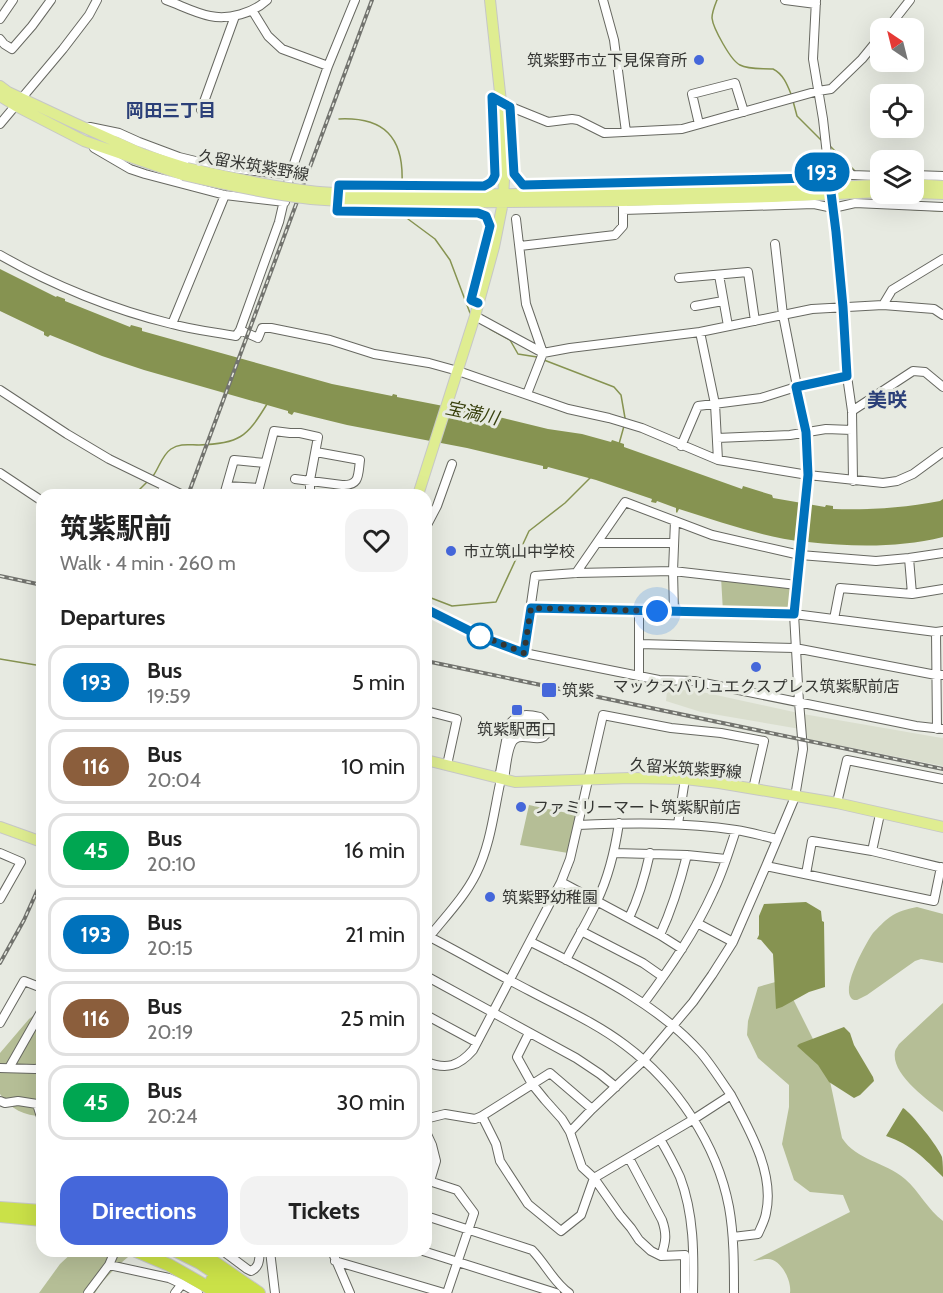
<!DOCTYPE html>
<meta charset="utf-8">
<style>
:root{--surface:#fff;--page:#f2f2f2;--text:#222;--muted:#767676;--line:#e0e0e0;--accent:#4567da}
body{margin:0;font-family:Cabin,"Noto Sans JP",sans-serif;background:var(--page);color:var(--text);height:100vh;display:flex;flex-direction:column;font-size:22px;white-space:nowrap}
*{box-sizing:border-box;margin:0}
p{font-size:20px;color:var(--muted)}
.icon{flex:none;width:33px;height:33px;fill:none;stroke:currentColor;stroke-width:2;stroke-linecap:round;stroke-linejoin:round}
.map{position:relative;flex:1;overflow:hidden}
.sheet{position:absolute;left:36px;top:489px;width:396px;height:768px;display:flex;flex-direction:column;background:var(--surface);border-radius:18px;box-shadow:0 6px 24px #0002}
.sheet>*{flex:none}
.badge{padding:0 12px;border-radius:20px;font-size:21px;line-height:39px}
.needle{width:39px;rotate:325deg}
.tools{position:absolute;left:870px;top:18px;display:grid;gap:12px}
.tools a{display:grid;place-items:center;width:54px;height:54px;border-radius:12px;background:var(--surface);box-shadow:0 6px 24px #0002;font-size:30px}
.you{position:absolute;width:30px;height:30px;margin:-15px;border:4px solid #fff;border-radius:50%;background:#1a73e8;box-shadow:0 0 0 9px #1a73e833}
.map>.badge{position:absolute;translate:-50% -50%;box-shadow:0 0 0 3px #fff}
h2{padding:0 24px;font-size:22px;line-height:54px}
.round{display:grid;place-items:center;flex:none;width:63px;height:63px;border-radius:18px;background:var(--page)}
.headline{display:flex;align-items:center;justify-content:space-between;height:102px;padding:0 24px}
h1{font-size:28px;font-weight:700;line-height:45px}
.cta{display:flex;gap:12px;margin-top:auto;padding:12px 24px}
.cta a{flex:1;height:69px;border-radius:18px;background:var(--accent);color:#fff;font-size:24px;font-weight:700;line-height:69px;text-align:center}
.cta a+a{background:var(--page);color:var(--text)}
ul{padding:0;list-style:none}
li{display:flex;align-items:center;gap:18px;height:75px;margin:0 12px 9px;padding:0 12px;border:3px solid var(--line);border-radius:18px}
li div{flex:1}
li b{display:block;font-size:22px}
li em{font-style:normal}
li .badge{min-width:66px;font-weight:700;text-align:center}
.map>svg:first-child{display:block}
</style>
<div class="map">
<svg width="943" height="1293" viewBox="0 0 943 1293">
<rect width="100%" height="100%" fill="#e7eae1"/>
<path fill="#dadece" d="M 686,690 L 707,693 L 803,714 L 936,737 L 943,738 L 943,766 L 808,739 L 806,730 L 701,712 L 666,701 L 667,691 Z"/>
<path fill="#b5be96" d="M 721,577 L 797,585 L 794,614 L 723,612 Z
M 529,805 L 577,815 L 568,853 L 520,845 Z
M 917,907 L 943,914 L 943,963 L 921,959 L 915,961 L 867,995 L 857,1000 C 855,1000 853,1000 852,999 C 840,989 866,943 873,933 C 878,928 884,921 890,917 C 898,911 908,909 917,907 Z
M 779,981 L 790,993 L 827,1067 L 842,1138 C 857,1161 884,1161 905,1179 C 919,1191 928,1210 943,1221 L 943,1293 L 790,1293 C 792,1281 781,1259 768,1259 C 763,1259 758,1260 753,1261 L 850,1212 L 843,1195 L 810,1192 L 794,1180 L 782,1144 L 789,1107 L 789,1085 L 758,1058 L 747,1035 L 748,1021 L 758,987 Z
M 943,1003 L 943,1112 C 928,1100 891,1074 895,1052 C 895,1050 898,1046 899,1044 Z
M 42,1009 L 42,1116 C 25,1116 10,1109 0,1094 L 0,1053 L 29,1019 Z
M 74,1251 L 135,1251 C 121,1263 104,1277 95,1293 L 39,1293 L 60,1264 Z"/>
<path fill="#869351" d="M 0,269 L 56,297 L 57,296 L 65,299 L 65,301 L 130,327 L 131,325 L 142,328 L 142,331 L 332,384 L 392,396 L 393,394 L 397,395 L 397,397 L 495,416 L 548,429 L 582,434 L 611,442 L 612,440 L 624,444 L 624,447 L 742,489 L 743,486 L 772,495 L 773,498 L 825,507 L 826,505 L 833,506 L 833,509 C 871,510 903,508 940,501 L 943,499 L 943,537 C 898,548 853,547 808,542 L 807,547 L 805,546 L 805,542 C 762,537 721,522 679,509 L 677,513 L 676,512 L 676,508 L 657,501 L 656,503 L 651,502 L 652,499 L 596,480 L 548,467 L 547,469 L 543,469 L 543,466 L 467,448 L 347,425 L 294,412 L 292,415 L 288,413 L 288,411 L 144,370 L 102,356 L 50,335 L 48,337 L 44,335 L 44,332 L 0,311 Z
M 806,902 L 821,911 L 822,921 L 824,922 L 825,987 L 809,992 L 782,1007 L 776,1009 L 773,954 L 761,940 L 757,939 L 759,935 L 759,916 L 764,904 Z
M 844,1027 L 850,1033 L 854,1045 L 873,1077 L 874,1081 L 860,1095 L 854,1098 L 829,1082 L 818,1065 L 797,1046 L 799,1044 Z
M 903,1108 C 911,1112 939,1148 942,1157 C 943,1163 943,1171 943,1177 C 924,1158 912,1145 886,1136 Z"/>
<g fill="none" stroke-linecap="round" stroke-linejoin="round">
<path stroke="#869351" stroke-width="1.5" d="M 717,0 C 715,5 712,12 712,18 C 713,28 731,61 740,65 C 749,70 763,68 773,69 C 783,74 787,84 791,94
M 793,101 L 797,116 L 821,140
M 339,119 C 384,117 404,137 402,183
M 830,146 L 856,172
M 906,209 L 943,211
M 406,214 L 408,219 L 435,239 L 450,260 L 470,313
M 490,329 L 510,340 L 518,354 L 537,357
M 544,360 L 614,387 L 621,395 L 625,418
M 619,444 L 624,426
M 153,476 C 159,468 162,455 171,449 C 180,443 189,445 199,445 C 239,444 247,437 267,404
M 137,495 L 139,490 L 147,482
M 426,596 L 452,606 L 496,602 L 529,531 L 565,503 L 591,477
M 0,659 L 42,666"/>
<defs>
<path id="minor" d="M 166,0 C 180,5 195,13 210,16 C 229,20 253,13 267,0
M 603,0 L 614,40 L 626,132
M 785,0 L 816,4
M 816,0 L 813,59 L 823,119 L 844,307 L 847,376 L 852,411 L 853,481
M 252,10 L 268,36 L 282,49 L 328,66
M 0,19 L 13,0
M 888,28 L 910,0
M 0,39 L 4,44 L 12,49 L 32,26 L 51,0
M 511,107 L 514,174 L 523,185 L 812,178 L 828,169
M 201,110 L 235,16
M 0,124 L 63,49 L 89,15 L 97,0
M 699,124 L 692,94 L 735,83 L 744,112
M 90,127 L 119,133 L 139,142 L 179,157 L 220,167 L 290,175
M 94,148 L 130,169 L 145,174 L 225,195 L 285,202
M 827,152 L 852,175 L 880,176
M 914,175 L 943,176
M 623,210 L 814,204 L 833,208 L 855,203 L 943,207
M 516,219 L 526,304 L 543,353 L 527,394
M 520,246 L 615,235 L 623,226 L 623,205
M 0,255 C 52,285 114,310 172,324 C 193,330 214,332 236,336 L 240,330 L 279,222 L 290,175 L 328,66 L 355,0
M 719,275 L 728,326
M 679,278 L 748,272 L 755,321
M 478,303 L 471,300 L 491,226 L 485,216 L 478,213 L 337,211 L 339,185 L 484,186 C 491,184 493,181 495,175 L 492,97 L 511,107 L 548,122 L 572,119 L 578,120 L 604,133 L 682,129 L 818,91 L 831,89 L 862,59 L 880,37
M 883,305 L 892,290 L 943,259
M 695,306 L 723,301
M 475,316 L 543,353 L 570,348 L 700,332 L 812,309 L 883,305 L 934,309 L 943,315
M 172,324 L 225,195
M 240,330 L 258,338 L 262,328 L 271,328 L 330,340 L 374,354 L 429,363 L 458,371 L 568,409 L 609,418 L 642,428 L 718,460 L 808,475 L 883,483 L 897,481 L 913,474 L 943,452
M 700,332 L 715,404 L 718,460
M 0,390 L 67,434 L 109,459 L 183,495
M 852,411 L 913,371 L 925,372 L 943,387
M 717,438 L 790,435 L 826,429 L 852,430
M 681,446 L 698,406 L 761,398 L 796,387 L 847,376
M 0,473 L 42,501
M 295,479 L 342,485 C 360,486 358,475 360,460 L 316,452
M 227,486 L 259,488 L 274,431 L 290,433 L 300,433 L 318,437 L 310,480 L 310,495
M 161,495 L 164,486
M 224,495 L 234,460 L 265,463
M 426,527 L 437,506 L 452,464
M 598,543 L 674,543
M 909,558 L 912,594
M 576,573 L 625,502 L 712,535 L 800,555 L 876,561 L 909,558 L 943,553
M 531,608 L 794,614 L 936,632 L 943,631
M 426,609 L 484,638 L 524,653 L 659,680 L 694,681 L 916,726 L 943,729
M 674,612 L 673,571 L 675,521
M 834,619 L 840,588 L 912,594 L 943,589
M 936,632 L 937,729
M 639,644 L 795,648 L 936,675 L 943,675
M 524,653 L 535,576 L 576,573 L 673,571 L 797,585
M 639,675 L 639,611
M 426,711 L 457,719 L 447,765
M 499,778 L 509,725 C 517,713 527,714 540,717 C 543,720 547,723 547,729 C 546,747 524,732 515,739 C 507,744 506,770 504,779
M 837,803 L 847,760 L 943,779
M 678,824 L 685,779
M 578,825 C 630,823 683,822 736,830 C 749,832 763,836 777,839
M 872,851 L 880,814
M 0,853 L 21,862 L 0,899
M 614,853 L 687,855 L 726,859
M 766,866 L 934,901 L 941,867
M 806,874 L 812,841 L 872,851 L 943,868
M 561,882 L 660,935 L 682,949
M 629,918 C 639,897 645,876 650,853
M 697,923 L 733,942
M 581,931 L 643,963 L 663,977
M 426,935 C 461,953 495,973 530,991 C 562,1008 596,1023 625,1045 C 676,1083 717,1144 729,1207 C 734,1235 734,1264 734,1293
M 660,935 C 672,909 680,883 687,855
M 426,941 C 443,919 464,898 476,874 C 491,844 494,810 501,779
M 531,942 C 590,972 656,1002 701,1053 C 712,1066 721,1081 731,1095 L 694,1119 L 594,1178 L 581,1215 L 561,1231 L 528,1204 L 500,1161 L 496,1144 L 482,1116 L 550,1073 L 592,1109
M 566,960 C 576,940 588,921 597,901 C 609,876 615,850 619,823
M 426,976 L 576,1058 L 600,1074 L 616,1087
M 644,1003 C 670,968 695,932 713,892 C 723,872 729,851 736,830
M 426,1015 L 476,1042
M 0,1023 L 24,981 L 42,988
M 529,1033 L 517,1057 L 532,1084 L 545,1100 L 562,1119 L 570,1132 L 582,1167 L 594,1178 L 620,1215 L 631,1228 L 639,1240 L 651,1251 L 661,1256 L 685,1255 L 685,1293
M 426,1062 C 447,1070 459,1066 473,1050 L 561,882 L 570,859 L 603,715 L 671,728 L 721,733 L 764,741 L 753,789
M 0,1068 L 35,1069 L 42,1068
M 9,1068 L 42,1010
M 731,1095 C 749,1129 775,1173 766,1213 C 765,1220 761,1227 758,1234 L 733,1237
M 0,1101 L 5,1103 L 18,1101 L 37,1104 L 42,1103
M 37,1104 L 42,1120
M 426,1122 L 429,1118 L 445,1114 L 475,1119 L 482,1116
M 426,1132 L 432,1145 L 436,1161 L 430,1181
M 570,1132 L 592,1109 L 644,1060 L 693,1002 L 712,975 L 733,942 L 766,866 L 795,797 L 803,749 L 799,702 L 794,614 L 808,475 L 806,432 L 783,315 L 775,244
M 660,1139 C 667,1151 674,1164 680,1177 C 694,1214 694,1254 693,1293
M 629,1158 L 662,1220 C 667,1234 666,1242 661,1256
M 426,1180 L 457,1190 L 474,1213 L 447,1293
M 426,1216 L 532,1250 C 545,1263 554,1283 569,1293
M 223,1251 L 247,1269 L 251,1271 C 260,1267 259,1259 260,1251
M 270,1251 L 275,1293
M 332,1251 L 350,1293
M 423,1251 L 556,1293
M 335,1261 L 444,1293
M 109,1265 L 115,1251
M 88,1293 L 109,1265 L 169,1278 L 182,1284
M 175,1293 L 182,1284 L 198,1293"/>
<path id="major" d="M 0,86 L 8,92 L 72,122 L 143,154 L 187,168
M 0,96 L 16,106 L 84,141 L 183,175
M 914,184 L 943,186
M 914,193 L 943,194
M 407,195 C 547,195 686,190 826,188 C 844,187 862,185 880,185
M 409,203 L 623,201 L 772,197 L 880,192
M 418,495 L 475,316 L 494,247 L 503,202 L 504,179 L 501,102 L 490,0
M 426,760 L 515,782 L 630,778 L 685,779 L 719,783 L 837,803 L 943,827
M 0,827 L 42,842"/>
<path id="highway" d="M 0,1208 L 42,1211
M 0,1216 L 42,1220
M 136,1251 L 169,1265 L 218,1293
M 176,1251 L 200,1263 L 245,1293
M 198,1251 L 259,1293
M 212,1280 L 231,1293"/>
</defs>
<use href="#minor" stroke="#676861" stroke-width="10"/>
<use href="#major" stroke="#c6c7c6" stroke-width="12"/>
<use href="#highway" stroke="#c6c7c6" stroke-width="14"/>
<use href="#minor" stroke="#fff" stroke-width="8"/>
<use href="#major" stroke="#dfed91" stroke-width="10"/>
<use href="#highway" stroke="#cae148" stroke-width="12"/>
<defs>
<path id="rail" d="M 188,495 L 372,0
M 0,576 L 42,585
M 426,661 L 943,769
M 0,963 L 24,920 L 42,880"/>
</defs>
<use href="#rail" stroke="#72736e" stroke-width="4"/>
<use href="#rail" stroke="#e7eae1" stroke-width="1.5" stroke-dasharray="4.5" stroke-linecap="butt"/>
<defs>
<path id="major-bridge" d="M 187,168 C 227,177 268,186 310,191 C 342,195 375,194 407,195
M 183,175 C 226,185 268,194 311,199 C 344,202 376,202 409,203"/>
</defs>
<use href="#major-bridge" stroke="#c6c7c6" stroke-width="12" stroke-linecap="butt"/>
<use href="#major-bridge" stroke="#dfed91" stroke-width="10"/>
</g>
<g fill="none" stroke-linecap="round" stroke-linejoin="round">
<defs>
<path id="line" d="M 426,609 L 484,638 L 524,653 L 531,608 L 794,614 L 808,475 L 806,432 L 796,387 L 847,376 L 843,307 L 836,232 L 828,169 L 812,178 L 523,185 L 514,174 L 510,107 L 492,97 L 495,175 C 493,181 491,183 484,186 L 339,185 L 337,211 L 478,213 L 486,216 L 490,226 L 471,300 L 478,303"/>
</defs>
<use href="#line" stroke="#fff" stroke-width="14"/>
<use href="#line" stroke="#0072bc" stroke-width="9"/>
<path stroke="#353633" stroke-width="6" stroke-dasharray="0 10.8" d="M 480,636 L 477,634 L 524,653 L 531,608 L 657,611"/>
</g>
<g fill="#4567da" stroke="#e7eae1" stroke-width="2">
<circle cx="699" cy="60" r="6"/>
<circle cx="451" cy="551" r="6"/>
<circle cx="756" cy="667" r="6"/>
<rect x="541" y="682" width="16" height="16" rx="3"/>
<rect x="511" y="704" width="12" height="12" rx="3"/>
<circle cx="521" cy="807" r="6"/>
<circle cx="490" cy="897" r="6"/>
</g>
<circle fill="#fff" stroke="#0072bc" stroke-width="3" cx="480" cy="636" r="12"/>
<g text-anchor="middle" stroke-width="6" stroke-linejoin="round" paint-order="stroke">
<g font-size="16" fill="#353633" stroke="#e7eae1" text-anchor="start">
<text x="687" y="66" text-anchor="end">筑紫野市立下見保育所</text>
<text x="463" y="557">市立筑山中学校</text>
<text x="756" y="692" text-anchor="middle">マックスバリュエクスプレス筑紫駅前店</text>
<text x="562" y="696">筑紫</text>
<text x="517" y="735" text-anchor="middle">筑紫駅西口</text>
<text x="533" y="813">ファミリーマート筑紫駅前店</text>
<text x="502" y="903">筑紫野幼稚園</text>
</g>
<g font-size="16" fill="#353633" stroke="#e7eae1">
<text transform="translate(254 165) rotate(10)" y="6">久留米筑紫野線</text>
<text transform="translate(686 768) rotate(4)" y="6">久留米筑紫野線</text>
</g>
<g font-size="18" font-weight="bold" fill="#2b3f78" stroke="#e7eae1">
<text x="171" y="117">岡田三丁目</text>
</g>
<g font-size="18" font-style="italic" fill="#39410e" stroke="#e7eae1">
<text transform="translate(472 413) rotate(12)" y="6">宝満川</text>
</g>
<g font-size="20" font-weight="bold" fill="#2b3f78" stroke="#e7eae1">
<text x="887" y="407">美咲</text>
</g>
</g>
</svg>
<div class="tools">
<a><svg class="needle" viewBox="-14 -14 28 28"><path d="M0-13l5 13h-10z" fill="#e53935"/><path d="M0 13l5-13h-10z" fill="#767676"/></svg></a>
<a><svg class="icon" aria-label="locate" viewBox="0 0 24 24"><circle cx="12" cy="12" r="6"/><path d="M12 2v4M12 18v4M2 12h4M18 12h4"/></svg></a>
<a><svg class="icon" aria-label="layers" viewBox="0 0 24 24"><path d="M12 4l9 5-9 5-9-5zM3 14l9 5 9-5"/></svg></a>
</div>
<div class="you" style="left:657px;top:611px"></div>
<b class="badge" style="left:822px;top:172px;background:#0072bc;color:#fff">193</b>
<section class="sheet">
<div class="headline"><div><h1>筑紫駅前</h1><p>Walk · 4 min · 260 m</p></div><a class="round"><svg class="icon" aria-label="heart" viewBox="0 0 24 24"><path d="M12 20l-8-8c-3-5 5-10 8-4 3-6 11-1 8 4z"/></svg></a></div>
<h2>Departures</h2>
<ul>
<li><span class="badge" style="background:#0072bc;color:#fff">193</span><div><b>Bus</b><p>19:59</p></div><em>5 min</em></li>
<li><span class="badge" style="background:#8b5e3c;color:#fff">116</span><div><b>Bus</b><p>20:04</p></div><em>10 min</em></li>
<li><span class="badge" style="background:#00a651;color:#fff">45</span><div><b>Bus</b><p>20:10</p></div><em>16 min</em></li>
<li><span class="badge" style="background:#0072bc;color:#fff">193</span><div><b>Bus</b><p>20:15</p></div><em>21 min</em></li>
<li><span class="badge" style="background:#8b5e3c;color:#fff">116</span><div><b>Bus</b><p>20:19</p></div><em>25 min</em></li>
<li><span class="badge" style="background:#00a651;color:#fff">45</span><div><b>Bus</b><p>20:24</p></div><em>30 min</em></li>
</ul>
<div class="cta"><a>Directions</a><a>Tickets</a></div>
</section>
</div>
